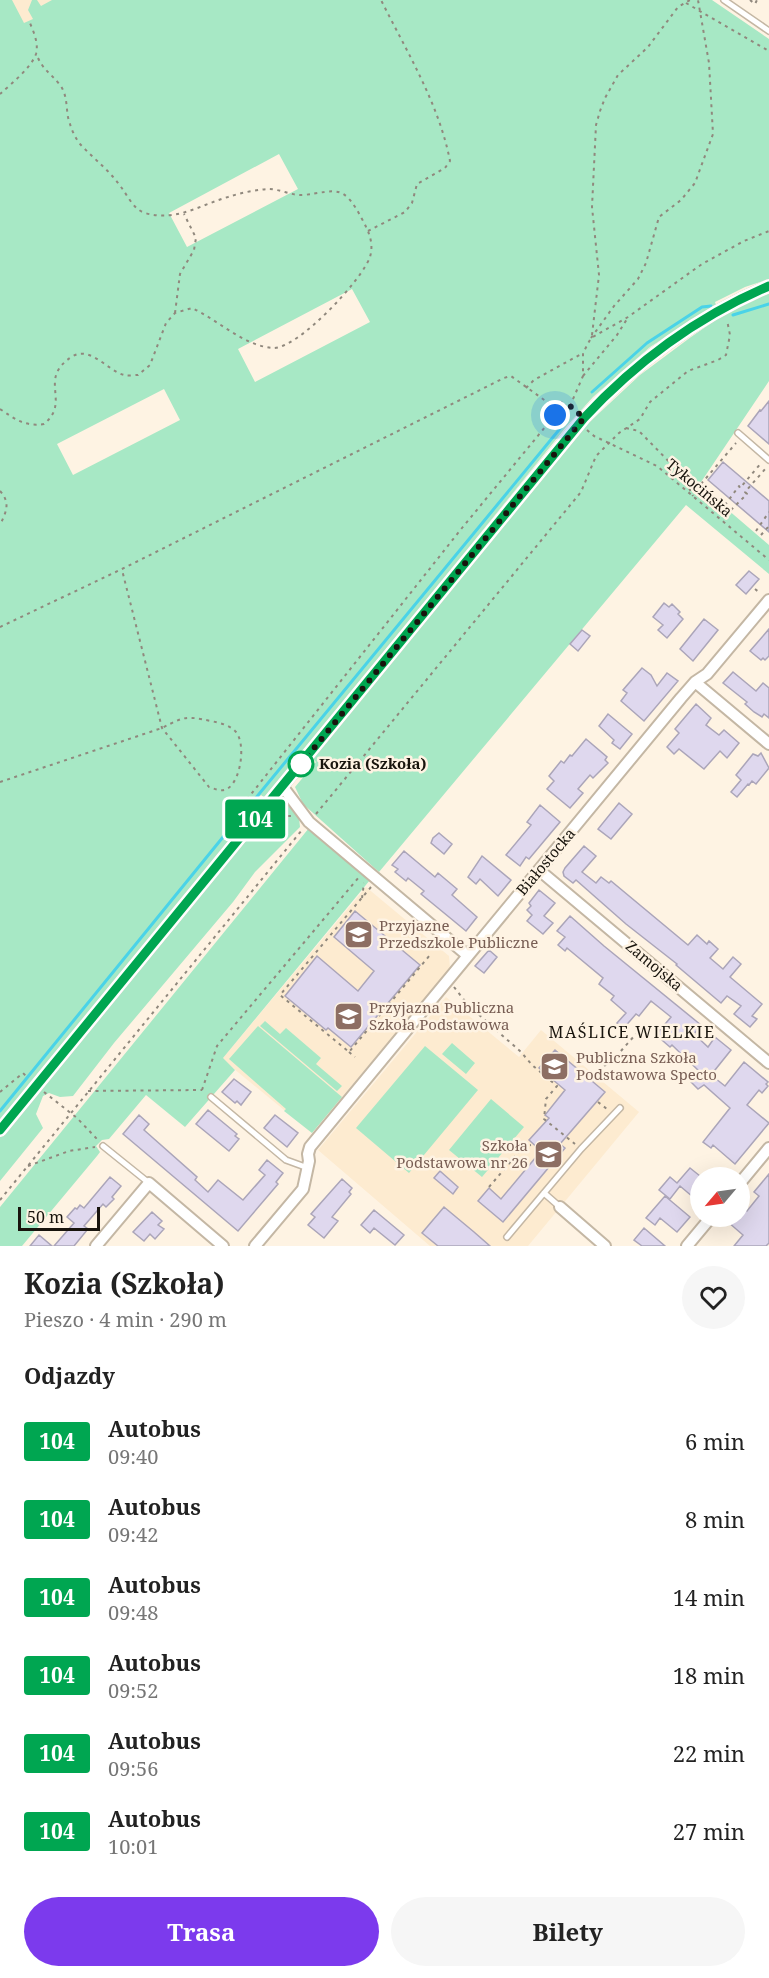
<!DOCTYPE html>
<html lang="pl">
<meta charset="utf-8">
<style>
:root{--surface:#fff;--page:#f6f6f6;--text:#222;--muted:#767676;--accent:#7c3aed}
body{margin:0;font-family:"Noto Serif",serif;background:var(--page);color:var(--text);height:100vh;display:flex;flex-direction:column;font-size:22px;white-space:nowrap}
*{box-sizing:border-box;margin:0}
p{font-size:20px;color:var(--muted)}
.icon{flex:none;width:33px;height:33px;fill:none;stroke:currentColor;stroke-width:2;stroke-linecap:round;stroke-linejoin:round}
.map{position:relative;height:1246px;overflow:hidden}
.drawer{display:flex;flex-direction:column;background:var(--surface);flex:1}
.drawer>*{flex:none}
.badge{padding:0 12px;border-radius:4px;font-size:21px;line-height:39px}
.needle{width:39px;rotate:241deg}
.buttons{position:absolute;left:690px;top:1167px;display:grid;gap:12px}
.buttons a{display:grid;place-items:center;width:60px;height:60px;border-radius:50%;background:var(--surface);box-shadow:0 6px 24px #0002;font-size:30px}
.scale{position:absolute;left:18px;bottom:15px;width:82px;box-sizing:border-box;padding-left:6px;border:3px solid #18140d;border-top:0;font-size:16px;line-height:21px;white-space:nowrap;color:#18140d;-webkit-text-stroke:4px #fef3e3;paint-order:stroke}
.you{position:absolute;width:30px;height:30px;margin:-15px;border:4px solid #fff;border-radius:50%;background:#1a73e8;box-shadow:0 0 0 9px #1a73e833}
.map>.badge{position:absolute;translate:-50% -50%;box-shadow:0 0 0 3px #fff}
h2{padding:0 24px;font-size:22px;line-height:54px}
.round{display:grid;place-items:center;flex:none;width:63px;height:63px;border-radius:32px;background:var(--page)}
.summary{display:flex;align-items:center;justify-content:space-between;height:102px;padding:0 24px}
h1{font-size:28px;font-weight:700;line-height:45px}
.primary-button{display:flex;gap:12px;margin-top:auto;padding:12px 24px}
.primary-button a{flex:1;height:69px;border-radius:36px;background:var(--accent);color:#fff;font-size:24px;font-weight:700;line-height:69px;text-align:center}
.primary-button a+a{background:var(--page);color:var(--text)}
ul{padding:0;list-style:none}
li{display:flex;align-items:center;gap:18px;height:78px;padding:0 24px}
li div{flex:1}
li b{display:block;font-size:22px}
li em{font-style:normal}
li .badge{min-width:66px;font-weight:700;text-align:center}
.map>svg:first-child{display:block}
</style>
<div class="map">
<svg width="769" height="1246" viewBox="0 0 769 1246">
<rect width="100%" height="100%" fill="#fef3e3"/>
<path fill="#fdebd0" d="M 0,0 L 76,0 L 13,31 Z
M 366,887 L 449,956 L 450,968 L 312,1133 L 222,1059 Z
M 446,997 L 519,1057 L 541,1030 L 639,1112 L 528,1246 L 430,1246 L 318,1150 Z"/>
<path fill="#a7e8c5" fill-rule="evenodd" d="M 0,0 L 12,0 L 24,23 L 33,19 L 28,10 L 32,0 L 37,0 L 41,6 L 52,0 L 712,0 L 769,39 L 769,279 L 745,287 L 715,302 L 716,305 L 650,347 L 593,397 L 566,427 L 266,799 L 261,795 L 234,827 L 238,832 L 0,1120 ZM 279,154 L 298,189 L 187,247 L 169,213 ZM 352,289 L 370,322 L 255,382 L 238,349 ZM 164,389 L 180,420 L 73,475 L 57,444 Z
M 769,293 L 769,381 L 699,485 L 769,545 L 769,574 L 686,505 L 379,872 L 303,804 L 295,787 L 316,762 L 313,759 L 580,431 L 640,375 L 691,337 L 720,317 Z
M 282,796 L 299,818 L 300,827 L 255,872 L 233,902 L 114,1043 L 73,1096 L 60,1097 L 49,1093 L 43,1096 L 36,1114 L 43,1128 L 0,1181 L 0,1137 Z
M 309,828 L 370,880 L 223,1058 L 235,1070 L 185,1127 L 146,1095 L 109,1139 L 102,1140 L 96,1146 L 100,1152 L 97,1156 L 22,1246 L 0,1246 L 0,1207 Z
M 265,1021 L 280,1034 L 286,1028 L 321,1058 L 316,1064 L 342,1086 L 337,1091 L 260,1026 Z
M 258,1026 L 342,1097 L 312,1133 L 284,1111 L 286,1109 L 229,1059 Z
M 452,1043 L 475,1063 L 466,1074 L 442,1054 Z
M 425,1046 L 478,1090 L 409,1173 L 356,1128 Z
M 491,1099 L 524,1127 L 482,1177 L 449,1150 Z"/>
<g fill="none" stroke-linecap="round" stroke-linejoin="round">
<path stroke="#4ad3e8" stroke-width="3" d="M 733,315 L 769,304
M 592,392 L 647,343 L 702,307 L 711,306
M 245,811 L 563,425
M 0,1111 L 232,826"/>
</g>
<path fill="#dfd8ee" stroke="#aba5b9" stroke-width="1.5" d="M 769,401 L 769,444 L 748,426 L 760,410 L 761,411 Z
M 723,462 L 769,501 L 769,532 L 708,480 Z
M 749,571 L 759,579 L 746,594 L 736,585 Z
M 664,603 L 669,607 L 672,604 L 680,612 L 678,614 L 683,619 L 667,638 L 658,630 L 663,625 L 653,617 Z
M 704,619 L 718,630 L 693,661 L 680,649 Z
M 769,629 L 769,656 L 765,660 L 763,658 L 761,660 L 750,651 Z
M 582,630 L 590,636 L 578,651 L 570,644 Z
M 642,668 L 651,675 L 657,686 L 667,673 L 678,681 L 644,721 L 621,701 L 627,693 L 623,690 Z
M 733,672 L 756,691 L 763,683 L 769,688 L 769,718 L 764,714 L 762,717 L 754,712 L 745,704 L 747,702 L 723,683 Z
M 696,704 L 711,718 L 706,725 L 719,735 L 724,730 L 739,743 L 727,758 L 720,751 L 704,769 L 679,749 L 674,754 L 667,747 L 679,733 L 675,729 Z
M 608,714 L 632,734 L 620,749 L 612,743 L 614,740 L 599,726 Z
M 586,739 L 607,757 L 605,760 L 608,763 L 593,778 L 590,775 L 578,789 L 583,793 L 570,808 L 547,789 L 554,781 L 549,776 L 561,761 L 564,763 L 570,755 L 572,756 Z
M 761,753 L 769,768 L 756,784 L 752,781 L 749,785 L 748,784 L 737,797 L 731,792 L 741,780 L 736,775 L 753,754 L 758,756 Z
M 619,803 L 632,814 L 611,839 L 598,829 Z
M 540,805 L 560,822 L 529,859 L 526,857 L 520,866 L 506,855 L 531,825 L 527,822 Z
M 439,833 L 452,844 L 444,854 L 431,843 L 433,838 Z
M 584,846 L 596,856 L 582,872 L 596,883 L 601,877 L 609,883 L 611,881 L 688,945 L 697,935 L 707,944 L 709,941 L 718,949 L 710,958 L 723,969 L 733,957 L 741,964 L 730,977 L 762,1004 L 752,1016 L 757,1019 L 750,1027 L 734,1014 L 741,1006 L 727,996 L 721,1003 L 676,965 L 677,964 L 626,924 L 576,880 L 573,883 L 564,876 L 563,872 L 565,868 Z
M 404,851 L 435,877 L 438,873 L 457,889 L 452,895 L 477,917 L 466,931 L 421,894 L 424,891 L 408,878 L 406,881 L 395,872 L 398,869 L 392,865 Z
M 482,856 L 511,880 L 498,896 L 480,879 L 476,884 L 468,877 Z
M 539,890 L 555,903 L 544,916 L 553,923 L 543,934 L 527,921 L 532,915 L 527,910 L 531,906 L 529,903 Z
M 355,911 L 420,965 L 351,1047 L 328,1028 L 326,1030 L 285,996 L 317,956 L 358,991 L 374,971 L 334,937 Z
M 570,916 L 604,946 L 701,1025 L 694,1034 L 708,1047 L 715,1037 L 731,1050 L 711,1075 L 725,1086 L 744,1062 L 768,1082 L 766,1084 L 768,1086 L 762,1093 L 759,1090 L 747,1105 L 769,1123 L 735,1164 L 713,1145 L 711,1148 L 703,1142 L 730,1108 L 704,1085 L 698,1089 L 691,1082 L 700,1072 L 672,1045 L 670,1047 L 656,1035 L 671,1017 L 651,1001 L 639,1016 L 636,1014 L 623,1029 L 617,1023 L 626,1013 L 611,1000 L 614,996 L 599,984 L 603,978 L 567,948 L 565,951 L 558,945 L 565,937 L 557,931 Z
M 489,950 L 497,957 L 484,973 L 475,966 Z
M 555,1050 L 605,1092 L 560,1144 L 565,1148 L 503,1222 L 478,1201 L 489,1188 L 501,1199 L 541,1151 L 529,1140 L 549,1118 L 545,1115 L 565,1090 L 539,1068 Z
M 234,1079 L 251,1092 L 241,1105 L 237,1101 L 235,1103 L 222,1092 Z
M 208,1110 L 237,1134 L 235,1136 L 239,1139 L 229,1151 L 196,1124 Z
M 139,1115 L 149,1124 L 144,1130 L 197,1177 L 195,1180 L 208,1192 L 218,1180 L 243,1200 L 265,1175 L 259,1170 L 267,1160 L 283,1173 L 276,1182 L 278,1184 L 238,1231 L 123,1134 Z
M 275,1115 L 298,1133 L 287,1147 L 264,1128 Z
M 690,1168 L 700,1176 L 700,1203 L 680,1186 L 670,1199 L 659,1190 L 670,1177 L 677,1183 Z
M 440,1171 L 458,1187 L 453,1194 L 434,1178 Z
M 769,1174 L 769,1243 L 766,1246 L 734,1246 L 743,1235 L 728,1222 L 733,1216 L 740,1216 L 740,1205 L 747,1211 L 759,1196 L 754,1192 Z
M 110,1177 L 121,1186 L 112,1197 L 114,1199 L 106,1207 L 103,1204 L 84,1226 L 88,1229 L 74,1246 L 54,1246 L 74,1223 L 67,1217 L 75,1208 L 77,1209 L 80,1205 L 84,1208 Z
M 342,1179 L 352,1188 L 349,1192 L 351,1194 L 332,1217 L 338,1221 L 324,1238 L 308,1225 L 315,1217 L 311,1214 Z
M 665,1196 L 690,1217 L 677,1232 L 660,1218 L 655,1225 L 646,1218 Z
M 444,1207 L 474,1232 L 490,1246 L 438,1246 L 422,1233 Z
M 374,1210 L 404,1235 L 395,1245 L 374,1228 L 370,1233 L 361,1225 Z
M 152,1212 L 162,1221 L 158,1225 L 164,1229 L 155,1239 L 150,1234 L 144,1241 L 133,1232 Z
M 644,1228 L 665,1246 L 642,1246 L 634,1240 Z
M 39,1235 L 52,1246 L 30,1246 Z"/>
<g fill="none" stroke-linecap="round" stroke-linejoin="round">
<defs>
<path id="service" d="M 724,0 L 769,31
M 738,433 L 769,460
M 211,1097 L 286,1160 L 308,1168
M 103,1146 L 149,1183
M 544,1193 L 560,1207
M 507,1237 L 581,1149 L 620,1108"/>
<path id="minor" d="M 695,682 L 769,744
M 282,786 L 309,822 L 467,955
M 539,870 L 769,1063
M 0,1130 L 584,418 C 636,362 699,316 769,286
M 740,1183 L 769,1148
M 560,1207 L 605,1246
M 96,1246 L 149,1183 L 223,1246
M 255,1246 L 303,1189 L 309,1161 L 308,1154 L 310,1147 L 681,698 L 695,682 L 707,674 L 769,600
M 687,1246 L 712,1216"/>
</defs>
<use href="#service" stroke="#c4b7a4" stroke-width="8"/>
<use href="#minor" stroke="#c4b7a4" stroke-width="14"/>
<path stroke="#90887d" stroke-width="2" stroke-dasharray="3 4.5" stroke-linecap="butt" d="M 750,0 L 755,4 L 757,0
M 686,3 L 769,51
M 0,94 C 11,84 31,68 36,54 C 39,43 33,30 29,21
M 368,231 L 405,212 L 412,203 L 417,184 L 445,168 L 450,161 C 439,104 407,52 381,0
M 175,313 L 180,274 L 194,250 L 196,238 L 184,214
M 592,335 L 599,275 L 592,207 L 596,125 L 600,111 L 605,98 L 618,75 L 648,47 L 678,7 L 690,0
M 591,338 L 614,306 L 638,279 L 646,263 L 659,217 L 681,200 L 695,183 L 713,134 L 709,63 L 698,0
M 583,376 L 617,335 L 627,319
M 526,388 L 534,380 L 583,353
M 570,406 L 583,376 L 583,353 L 591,338 L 628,317 L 702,264 L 744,241 L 769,231
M 0,409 C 15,419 25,427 44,424 C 72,401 36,379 73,356 C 91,346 108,371 124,375 C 128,376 134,375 138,375 L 150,365 L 166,323 L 175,313 L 192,308 C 218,320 244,346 273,348 C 298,349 362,280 370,257 C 374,243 369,232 362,219 C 343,183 337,191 304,195 C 292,196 280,189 268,189 C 255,190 240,193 228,197 C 200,205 176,222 145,213 C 133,209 128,196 121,187 C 109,170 94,159 80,144 C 76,139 72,131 70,124 C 65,112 69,97 60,85 C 51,73 42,70 36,53
M 626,428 L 639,431 L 683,476 L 693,496
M 587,430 L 594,436 L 657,466 L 769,560
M 701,484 L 736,443
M 0,491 C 11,503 6,512 0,525
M 725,505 L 739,486 L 740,488 L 762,462
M 731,510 L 747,494 L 745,492 L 767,467
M 756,531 L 769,512
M 761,535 L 769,526
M 755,589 L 760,593
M 0,627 L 122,569 L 504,378 L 511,376 L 547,402 L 570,406 L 576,411
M 0,782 L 162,728 C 185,716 186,716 211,721 C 220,723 230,725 236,732 C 246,744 241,781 227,789 C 222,792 215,789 209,787 L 162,728 L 122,570
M 275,811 L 280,816 L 291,816
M 316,814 L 581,492 L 596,456 L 619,433 L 640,419 L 650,402 L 688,371 L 718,360 L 726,355 L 730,335 L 727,320
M 233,817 L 462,528 L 555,415 L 559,404
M 371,887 L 280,995 L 349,1052 L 430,955
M 362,898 L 364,883
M 454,987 L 468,1005 L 521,1052 L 532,1065 L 557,1086 L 546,1099 L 544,1119 L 575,1144
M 349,1052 L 355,1057
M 593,1076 L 620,1052 L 636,1034
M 202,1090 L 217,1046 L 359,877
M 88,1091 L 202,1090
M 0,1092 L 23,1073 L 28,1078
M 44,1092 L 77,1118 L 97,1139
M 598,1102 L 607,1109
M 28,1166 L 69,1151 L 95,1147
M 489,1187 L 524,1146 L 531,1145
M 0,1200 L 302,830"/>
<use href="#service" stroke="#fff" stroke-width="5"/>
<use href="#minor" stroke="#fff" stroke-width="10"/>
</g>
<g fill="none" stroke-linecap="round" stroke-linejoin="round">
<defs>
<path id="line" d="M 0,1130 L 584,418 C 636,362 699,316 769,286"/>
</defs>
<use href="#line" stroke="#fff" stroke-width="14"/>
<use href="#line" stroke="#00a651" stroke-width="9"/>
<path stroke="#18140d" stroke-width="6" stroke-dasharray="0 10.8" d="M 301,764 L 584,418 L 570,406 L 559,404 L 555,415"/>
</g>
<defs>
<symbol id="school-square" viewBox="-11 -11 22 22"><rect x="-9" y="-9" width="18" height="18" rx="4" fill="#8d6e63" stroke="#fef3e3"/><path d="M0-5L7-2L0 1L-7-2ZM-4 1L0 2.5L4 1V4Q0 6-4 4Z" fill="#fff"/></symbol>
</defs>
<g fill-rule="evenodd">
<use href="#school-square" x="342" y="918" width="33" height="33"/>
<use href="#school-square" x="332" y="1000" width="33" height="33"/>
<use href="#school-square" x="538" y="1050" width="33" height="33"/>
<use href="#school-square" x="532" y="1138" width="33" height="33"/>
</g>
<circle fill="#fff" stroke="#00a651" stroke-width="3" cx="301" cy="764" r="12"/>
<g text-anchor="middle" stroke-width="5" stroke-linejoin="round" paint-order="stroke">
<g font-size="15" fill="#18140d" stroke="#fef3e3">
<text transform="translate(699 488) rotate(40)" y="5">Tykocińska</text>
<text transform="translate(546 862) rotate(-50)" y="5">Białostocka</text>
<text transform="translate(654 966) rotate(40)" y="5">Zamojska</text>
</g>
<g font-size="15" font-weight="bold" fill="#18140d" stroke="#fef3e3" text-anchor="start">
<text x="319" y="769">Kozia (Szkoła)</text>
</g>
<g font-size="15" fill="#785e54" stroke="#fef3e3" text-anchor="start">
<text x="379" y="931">Przyjazne<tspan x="379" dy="17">Przedszkole Publiczne</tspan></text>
<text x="369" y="1013">Przyjazna Publiczna<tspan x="369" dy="17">Szkoła Podstawowa</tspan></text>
<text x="576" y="1063">Publiczna Szkoła<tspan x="576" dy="17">Podstawowa Specto</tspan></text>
<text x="528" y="1151" text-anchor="end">Szkoła<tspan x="528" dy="17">Podstawowa nr 26</tspan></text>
</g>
<g font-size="16" letter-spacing="1.5" fill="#18140d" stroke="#fef3e3">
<text x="632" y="1038">MAŚLICE WIELKIE</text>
</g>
</g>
</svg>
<div class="buttons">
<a><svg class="needle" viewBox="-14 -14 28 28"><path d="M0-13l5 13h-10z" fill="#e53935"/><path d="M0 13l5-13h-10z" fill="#767676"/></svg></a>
</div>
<div class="scale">50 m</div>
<div class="you" style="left:555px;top:415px"></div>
<b class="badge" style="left:255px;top:819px;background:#00a651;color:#fff">104</b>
</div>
<section class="drawer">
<div class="summary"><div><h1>Kozia (Szkoła)</h1><p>Pieszo · 4 min · 290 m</p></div><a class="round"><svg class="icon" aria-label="heart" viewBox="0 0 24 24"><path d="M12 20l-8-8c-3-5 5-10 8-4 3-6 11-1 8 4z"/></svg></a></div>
<h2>Odjazdy</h2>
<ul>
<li><span class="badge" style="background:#00a651;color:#fff">104</span><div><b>Autobus</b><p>09:40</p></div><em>6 min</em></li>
<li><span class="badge" style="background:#00a651;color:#fff">104</span><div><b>Autobus</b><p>09:42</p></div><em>8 min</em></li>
<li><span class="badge" style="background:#00a651;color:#fff">104</span><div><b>Autobus</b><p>09:48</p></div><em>14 min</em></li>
<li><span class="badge" style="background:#00a651;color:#fff">104</span><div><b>Autobus</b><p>09:52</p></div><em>18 min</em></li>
<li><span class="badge" style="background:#00a651;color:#fff">104</span><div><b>Autobus</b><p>09:56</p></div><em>22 min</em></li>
<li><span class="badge" style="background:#00a651;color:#fff">104</span><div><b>Autobus</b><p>10:01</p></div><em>27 min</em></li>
</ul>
<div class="primary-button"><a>Trasa</a><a>Bilety</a></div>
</section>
